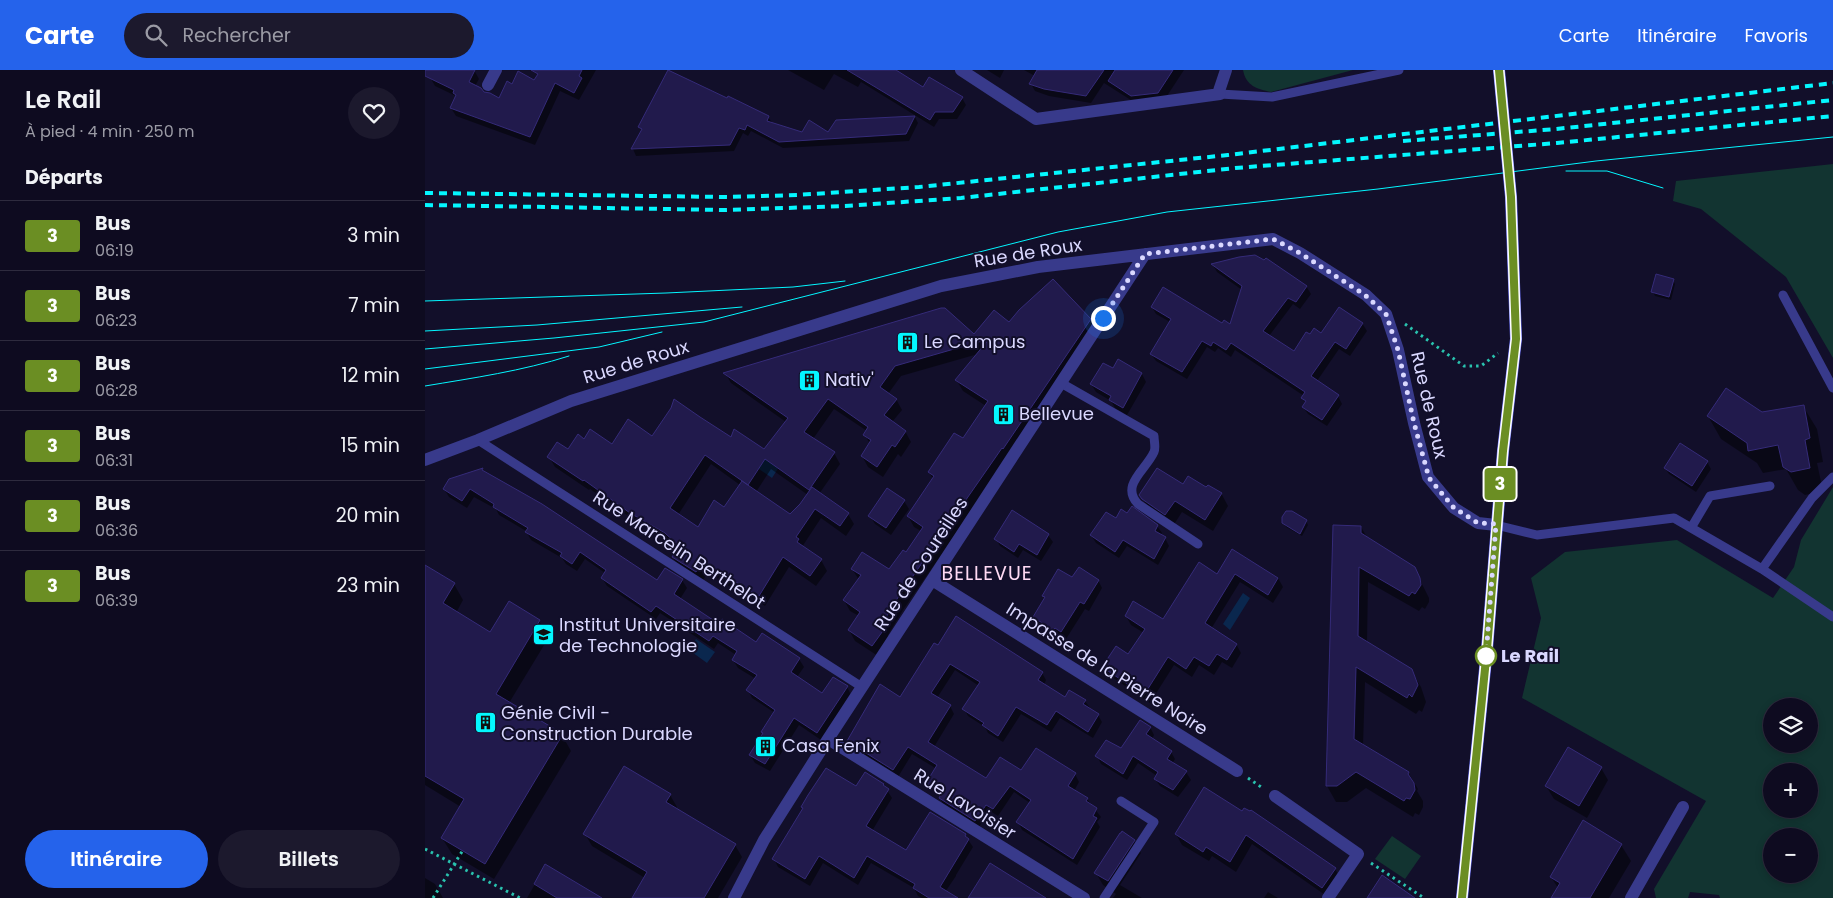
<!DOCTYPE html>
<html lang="fr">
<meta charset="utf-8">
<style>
:root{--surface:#0e0b20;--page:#1c192d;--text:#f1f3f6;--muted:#9b9ba5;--line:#2e2b3e;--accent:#2563eb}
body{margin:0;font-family:Poppins,sans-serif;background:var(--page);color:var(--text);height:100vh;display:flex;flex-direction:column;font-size:19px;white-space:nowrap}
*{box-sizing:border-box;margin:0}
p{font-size:16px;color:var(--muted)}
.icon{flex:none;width:28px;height:28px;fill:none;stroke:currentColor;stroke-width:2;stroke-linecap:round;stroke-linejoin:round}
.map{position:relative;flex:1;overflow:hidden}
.drawer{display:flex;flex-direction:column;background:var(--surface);width:425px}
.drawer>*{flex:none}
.badge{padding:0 10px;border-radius:4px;font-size:18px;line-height:32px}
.controls{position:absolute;left:1338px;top:628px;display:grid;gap:10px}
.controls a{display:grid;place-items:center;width:55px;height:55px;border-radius:50%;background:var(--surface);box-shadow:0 2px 8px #0003,0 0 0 1px var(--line);font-size:25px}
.you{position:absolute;width:25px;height:25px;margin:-12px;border:4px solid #fff;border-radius:50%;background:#1a73e8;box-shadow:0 0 0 8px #1a73e833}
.map>.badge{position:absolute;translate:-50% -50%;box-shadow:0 0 0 2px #fff}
h2{padding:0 25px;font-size:19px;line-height:45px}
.round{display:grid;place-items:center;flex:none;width:52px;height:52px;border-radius:26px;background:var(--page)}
.headline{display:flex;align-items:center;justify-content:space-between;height:85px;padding:0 25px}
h1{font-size:24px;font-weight:600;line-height:38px}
.button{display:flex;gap:10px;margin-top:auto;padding:10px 25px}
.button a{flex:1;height:58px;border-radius:30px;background:var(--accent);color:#fff;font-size:20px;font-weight:600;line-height:58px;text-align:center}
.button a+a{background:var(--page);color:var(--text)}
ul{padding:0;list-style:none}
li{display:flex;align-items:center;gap:15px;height:70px;padding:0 25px;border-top:1px solid var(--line)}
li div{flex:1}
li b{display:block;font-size:19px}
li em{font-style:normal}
li .badge{min-width:55px;font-weight:700;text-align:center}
header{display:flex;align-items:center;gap:30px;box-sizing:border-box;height:70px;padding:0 25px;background:var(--accent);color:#fff}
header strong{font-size:24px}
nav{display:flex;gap:28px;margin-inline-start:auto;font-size:18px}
.search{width:350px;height:45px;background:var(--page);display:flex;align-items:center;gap:12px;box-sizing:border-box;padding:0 18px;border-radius:28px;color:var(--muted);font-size:19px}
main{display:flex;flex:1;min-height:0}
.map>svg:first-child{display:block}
</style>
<header>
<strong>Carte</strong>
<div class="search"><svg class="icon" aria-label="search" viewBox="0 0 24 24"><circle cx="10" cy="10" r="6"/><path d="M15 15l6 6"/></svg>Rechercher</div>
<nav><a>Carte</a><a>Itinéraire</a><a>Favoris</a></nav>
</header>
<main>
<section class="drawer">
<div class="headline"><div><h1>Le Rail</h1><p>À pied · 4 min · 250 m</p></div><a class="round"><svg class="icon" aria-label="heart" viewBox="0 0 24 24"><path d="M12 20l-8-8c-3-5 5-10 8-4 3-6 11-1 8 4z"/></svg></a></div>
<h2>Départs</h2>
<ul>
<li><span class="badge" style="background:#6b8e23;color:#fff">3</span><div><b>Bus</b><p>06:19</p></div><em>3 min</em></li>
<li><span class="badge" style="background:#6b8e23;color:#fff">3</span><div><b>Bus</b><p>06:23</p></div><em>7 min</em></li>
<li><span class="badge" style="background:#6b8e23;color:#fff">3</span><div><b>Bus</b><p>06:28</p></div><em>12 min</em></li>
<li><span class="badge" style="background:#6b8e23;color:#fff">3</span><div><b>Bus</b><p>06:31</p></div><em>15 min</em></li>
<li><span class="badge" style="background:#6b8e23;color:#fff">3</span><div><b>Bus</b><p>06:36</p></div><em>20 min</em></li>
<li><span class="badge" style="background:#6b8e23;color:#fff">3</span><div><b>Bus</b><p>06:39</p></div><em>23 min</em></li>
</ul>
<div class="button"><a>Itinéraire</a><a>Billets</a></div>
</section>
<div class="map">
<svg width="1408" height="828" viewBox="0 0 1408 828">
<rect width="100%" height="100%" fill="#120f2a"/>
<path fill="#123431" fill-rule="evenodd" d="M 818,0 L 928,0 L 846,22 C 832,19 821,16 818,0 Z
M 1408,94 L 1408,288 L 1361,207 L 1276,139 L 1248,131 L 1251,111 Z
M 1408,417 L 1408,828 L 1295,828 L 1294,825 L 1265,822 L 1263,828 L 1231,828 L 1229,819 L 1281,731 L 1097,628 L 1116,548 L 1106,508 L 1140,482 L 1252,470 L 1348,528 L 1369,497 L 1376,470 ZM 1346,636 L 1384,636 L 1384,674 L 1346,674 ZM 1346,701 L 1384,701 L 1384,739 L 1346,739 ZM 1346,766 L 1384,766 L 1384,804 L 1346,804 Z
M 967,766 L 996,786 L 980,809 L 950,789 Z"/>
<path fill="#0a274e" d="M 333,383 L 354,397 L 347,408 L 324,392 Z
M 818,523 L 825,528 L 805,560 L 798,554 Z
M 271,569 L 290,582 L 282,593 L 264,580 Z"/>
<path fill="#0007" fill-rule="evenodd" d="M 1,0 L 49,0 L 54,9 L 50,16 L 58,23 L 75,29 L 87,15 L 110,12 L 116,0 L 171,0 L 154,30 L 135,21 L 110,75 L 31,46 L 26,38 L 31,26 L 10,16 Z
M 363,0 L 467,0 L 499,19 L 537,28 L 541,35 L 532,49 L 514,49 L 509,57 L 436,12 L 433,17 L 409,4 L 399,20 Z
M 562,0 L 579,0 L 575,8 Z
M 599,0 L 662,0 L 674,7 L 671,3 L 673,0 L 759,0 L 738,32 L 712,34 L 679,13 L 666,33 L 624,26 L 610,21 L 606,14 L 610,6 Z
M 343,47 L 348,54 L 378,64 L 404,64 L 490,47 L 493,53 L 484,71 L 358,78 L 326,61 L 323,66 L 318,63 L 309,81 L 211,86 L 208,79 L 217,61 L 215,57 Z
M 788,195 L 881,216 L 886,224 L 875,239 L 868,234 L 844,266 L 869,283 L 885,266 L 897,265 L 937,253 L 942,261 L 925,286 L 914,279 L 892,311 L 913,326 L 917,334 L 902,356 L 883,344 L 878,337 L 881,333 L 878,328 L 879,326 L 810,280 L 806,287 L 793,278 L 790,282 L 782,277 L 762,309 L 731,291 L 726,284 L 745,252 L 731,244 L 727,237 L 806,256 L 817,220 L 792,202 Z
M 1248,210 L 1250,214 L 1246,230 L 1230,226 L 1228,222 Z
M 665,250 L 671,260 L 478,540 L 463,565 L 465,569 L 453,586 L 430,571 L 424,560 L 434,546 L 425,541 L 419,530 L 434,510 L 427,499 L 465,501 L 481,484 L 496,461 L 489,457 L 483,446 L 508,409 L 504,402 L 538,370 L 561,336 L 538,321 L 532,311 L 553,284 L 476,306 L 463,324 L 471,329 L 477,340 L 467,352 L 480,361 L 486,372 L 476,387 L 473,384 L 458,407 L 443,397 L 437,386 L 445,374 L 440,365 L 442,361 L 409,339 L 388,369 L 409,383 L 415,394 L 394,424 L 423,444 L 429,454 L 421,466 L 396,448 L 377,477 L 396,490 L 402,501 L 391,516 L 364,497 L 340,536 L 316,520 L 314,523 L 283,502 L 277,512 L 254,498 L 248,487 L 254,479 L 247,473 L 213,453 L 165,419 L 164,420 L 130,397 L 124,387 L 143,380 L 160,370 L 187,375 L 228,367 L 306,369 L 340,381 L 361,352 L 306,313 L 300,303 L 549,265 L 585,254 ZM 286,394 L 315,415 L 299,438 L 273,459 L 253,445 ZM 346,399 L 383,425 L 376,435 L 365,445 L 331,422 Z
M 694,291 L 717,304 L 721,312 L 702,345 L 690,338 L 686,331 L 671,322 L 666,314 L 688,299 Z
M 1378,336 L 1392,359 L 1398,392 L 1392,393 L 1398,421 L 1380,425 L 1373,420 L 1361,399 L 1338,403 L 1332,393 L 1296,369 L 1283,346 L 1337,343 Z
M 1255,375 L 1282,392 L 1286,399 L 1271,422 L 1244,404 L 1240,398 Z
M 58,400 L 59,403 L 232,512 L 257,510 L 262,518 L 255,529 L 294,555 L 332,574 L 374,589 L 379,597 L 372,607 L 398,624 L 422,617 L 426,625 L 396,670 L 374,655 L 345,701 L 330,693 L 325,685 L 338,664 L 337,662 L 350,643 L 327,628 L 323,620 L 331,609 L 313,598 L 308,590 L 311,585 L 293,573 L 289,579 L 235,543 L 231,549 L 182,516 L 177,508 L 180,503 L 160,489 L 152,501 L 141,494 L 137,488 L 106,470 L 101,461 L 74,445 L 71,439 L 49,427 L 42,438 L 24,427 L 19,419 L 25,410 Z
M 758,416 L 781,419 L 796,423 L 803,436 L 788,461 L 757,442 L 748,456 L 723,437 L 716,425 Z
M 479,431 L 484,439 L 466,465 L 450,454 L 445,446 Z
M 692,449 L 732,456 L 737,463 L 735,465 L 740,468 L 744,476 L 733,495 L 702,476 L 694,488 L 671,473 L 666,465 Z
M 881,451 L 883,455 L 877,466 L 861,457 L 859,453 Z
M 909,456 L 936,457 L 943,469 L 989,498 L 1004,528 L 1004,532 L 1000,539 L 997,537 L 994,541 L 943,512 L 942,573 L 986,600 L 996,617 L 1001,632 L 997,642 L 994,640 L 991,644 L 940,612 L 938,676 L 983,702 L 993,719 L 992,721 L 998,731 L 998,737 L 994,745 L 990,743 L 988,747 L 941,718 L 922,732 L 911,732 L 902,716 Z
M 623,465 L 628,472 L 616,491 L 598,480 L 593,488 L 575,476 L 571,469 Z
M 808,481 L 853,508 L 858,517 L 848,533 L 815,512 L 786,559 L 811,574 L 816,583 L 807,598 L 797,592 L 789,605 L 774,595 L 767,607 L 749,595 L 725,633 L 684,605 L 679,597 L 704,586 L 719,563 L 706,555 L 701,546 L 739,551 L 793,505 Z
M 0,497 L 29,514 L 38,530 L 31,543 L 66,564 L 114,551 L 124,567 L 84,633 L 137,665 L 146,681 L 69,809 L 27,784 L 17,768 L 36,737 L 0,715 Z
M 647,509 L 673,510 L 677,518 L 664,541 L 660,539 L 641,569 L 634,565 L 633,567 L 614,555 L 609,547 L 620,529 L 619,526 Z
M 509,574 L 617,603 L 621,610 L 619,615 L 640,628 L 660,631 L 665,638 L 673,645 L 677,652 L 668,668 L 635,648 L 626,662 L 596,644 L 578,672 L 563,663 L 560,657 L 543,646 L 539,639 L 554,616 L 530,600 L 512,628 L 525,636 L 529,644 L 509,677 L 561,710 L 596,702 L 650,704 L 654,712 L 649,721 L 662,729 L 676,747 L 672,752 L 675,757 L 652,795 L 597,760 L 593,752 L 605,733 L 589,722 L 573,746 L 565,741 L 554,757 L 519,736 L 515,728 L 516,726 L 507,720 L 503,713 L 512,699 L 487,684 L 473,707 L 428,678 L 423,671 L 475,629 Z
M 725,657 L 729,665 L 727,669 L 746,682 L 750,689 L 747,694 L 761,702 L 766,710 L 753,727 L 735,716 L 730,709 L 732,706 L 713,693 L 702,710 L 676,694 L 672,686 L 696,680 Z
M 1176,698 L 1183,710 L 1162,748 L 1129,729 L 1121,716 Z
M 458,714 L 467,728 L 447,761 L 481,782 L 540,765 L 548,777 L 531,805 L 531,806 L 516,828 L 497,828 L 493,826 L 489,818 L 446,793 L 433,815 L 398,793 L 385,816 L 353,797 L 349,789 L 379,739 L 377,737 L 431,718 Z
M 780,719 L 910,799 L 916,809 L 903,827 L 827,774 L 811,802 L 787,786 L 784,791 L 757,775 L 751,764 Z
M 245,725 L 252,737 L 251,740 L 310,775 L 317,787 L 293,828 L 208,828 L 220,808 L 167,776 L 160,764 Z
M 709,771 L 716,783 L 695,815 L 717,828 L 688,828 L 691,824 L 678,815 L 671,803 Z
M 1196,775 L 1206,791 L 1184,828 L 1127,828 L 1133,818 L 1126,807 Z
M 121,795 L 175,828 L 102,828 Z
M 0,808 L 10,814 L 18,828 L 0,828 Z
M 843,822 L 853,828 L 839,828 Z"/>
<path fill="#211a4c" stroke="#352b79" d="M 0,0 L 50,0 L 44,12 L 56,18 L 59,22 L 65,23 L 74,28 L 82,11 L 87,14 L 93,1 L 109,10 L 113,4 L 106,0 L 157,0 L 154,6 L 157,8 L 149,23 L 130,13 L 105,67 L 25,38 L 31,25 L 28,23 L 29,20 L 0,6 Z
M 243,0 L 302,28 L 303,26 L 344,46 L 342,51 L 377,62 L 384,50 L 403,62 L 411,50 L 490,46 L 481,64 L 354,72 L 322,55 L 320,60 L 314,58 L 305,75 L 206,79 L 217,59 L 213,57 Z
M 422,0 L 471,0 L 498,17 L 504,7 L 538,27 L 528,42 L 510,42 L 505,50 Z
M 612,0 L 679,0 L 661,26 L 619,19 L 604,14 Z
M 690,0 L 748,0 L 733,23 L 706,26 L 683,11 Z
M 830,185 L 839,190 L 841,188 L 882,216 L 871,232 L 863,228 L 838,261 L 869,281 L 881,262 L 885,264 L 889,258 L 896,263 L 914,237 L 938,253 L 921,279 L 910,272 L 886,306 L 914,325 L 897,350 L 877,337 L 881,331 L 876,328 L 880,322 L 806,273 L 801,280 L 788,272 L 786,276 L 777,271 L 757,302 L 725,284 L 746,249 L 726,237 L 738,217 L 797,253 L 799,250 L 805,254 L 817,216 L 786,194 L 814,187 Z
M 1231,204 L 1249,209 L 1244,227 L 1226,222 Z
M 628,209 L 666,249 L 578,379 L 577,378 L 472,529 L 457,554 L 460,558 L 447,576 L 423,560 L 435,542 L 418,530 L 436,505 L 426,499 L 437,482 L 464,499 L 478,480 L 481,482 L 498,457 L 482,446 L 509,406 L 503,402 L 529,363 L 538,368 L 563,331 L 530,310 L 564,269 L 470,296 L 455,317 L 472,329 L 459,345 L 481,361 L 470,377 L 467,375 L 452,397 L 436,386 L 446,370 L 438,365 L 443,357 L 403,329 L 379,362 L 410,382 L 384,420 L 340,389 L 323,415 L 280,385 L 245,438 L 273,457 L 289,430 L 299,437 L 317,411 L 365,444 L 375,434 L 387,417 L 424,443 L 415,456 L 390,439 L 371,467 L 374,469 L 372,472 L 397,489 L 385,506 L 358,487 L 334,526 L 309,511 L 308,513 L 277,493 L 271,502 L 247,487 L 254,476 L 240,463 L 205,443 L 159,410 L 158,411 L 122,387 L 132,372 L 143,379 L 153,364 L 159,369 L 165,359 L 187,374 L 203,349 L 227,366 L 246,338 L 249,329 L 275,347 L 306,367 L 309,359 L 339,379 L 363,348 L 298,303 L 516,238 L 520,238 L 549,264 L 569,240 L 584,252 L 594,240 Z
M 693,289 L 717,303 L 698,338 L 684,330 L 686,326 L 665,314 L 678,293 L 688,298 Z
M 1301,318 L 1337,342 L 1379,335 L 1385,368 L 1380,370 L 1385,398 L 1366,402 L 1358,397 L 1353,375 L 1323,381 L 1322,373 L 1282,346 Z
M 1255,373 L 1283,391 L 1267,416 L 1239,398 Z
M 58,398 L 57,400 L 117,434 L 232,510 L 240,498 L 258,509 L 249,524 L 294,554 L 297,549 L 331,572 L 337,563 L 375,588 L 366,602 L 397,623 L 408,607 L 423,616 L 392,663 L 369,648 L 340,694 L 324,685 L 338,663 L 336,662 L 350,640 L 321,620 L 332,605 L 307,590 L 312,581 L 288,566 L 284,571 L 231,536 L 226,542 L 176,508 L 181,500 L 155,482 L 147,494 L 135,486 L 137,483 L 100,462 L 103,458 L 68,437 L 69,434 L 45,419 L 37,431 L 18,419 L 24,409 Z
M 732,398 L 758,414 L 763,406 L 781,417 L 783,415 L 797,423 L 780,450 L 750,431 L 740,445 L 717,429 L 714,425 Z
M 462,418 L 480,430 L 461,458 L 443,446 Z
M 707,436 L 733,455 L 730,461 L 741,467 L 729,489 L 698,470 L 690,482 L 665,465 L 681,442 L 691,448 L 696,439 L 702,443 Z
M 587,440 L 624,464 L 612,485 L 594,474 L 589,482 L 569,469 Z
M 861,441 L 867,441 L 882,450 L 875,464 L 857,453 L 857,447 Z
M 908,455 L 936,456 L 936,463 L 990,497 L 995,508 L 996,515 L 990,524 L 987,522 L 984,526 L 934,497 L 933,566 L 987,599 L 993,615 L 987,627 L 984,624 L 982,628 L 931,597 L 929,669 L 984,702 L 983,704 L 989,713 L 990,720 L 985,729 L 981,728 L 979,731 L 931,702 L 912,716 L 901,716 Z
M 807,479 L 853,508 L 843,525 L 810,504 L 780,553 L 812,574 L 802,590 L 792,584 L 784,596 L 769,587 L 761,599 L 743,587 L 719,625 L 677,597 L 691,576 L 703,584 L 720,559 L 700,546 L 708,531 L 738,549 L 774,492 L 792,504 Z
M 0,495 L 30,513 L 18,533 L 65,562 L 84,531 L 115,550 L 71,624 L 138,664 L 60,794 L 16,768 L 39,729 L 0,706 Z
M 654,497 L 674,510 L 659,534 L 655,532 L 636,562 L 630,558 L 628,560 L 608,547 L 620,527 L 617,526 L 633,499 L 647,507 Z
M 531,546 L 618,602 L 613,610 L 640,627 L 644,620 L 661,630 L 658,634 L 674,644 L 663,662 L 631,641 L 622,655 L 591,637 L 573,666 L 557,655 L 559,653 L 537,639 L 555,612 L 525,594 L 506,623 L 526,635 L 503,672 L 561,708 L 575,687 L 596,700 L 611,678 L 651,703 L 643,716 L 663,728 L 661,731 L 672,738 L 668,746 L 672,748 L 648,789 L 591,752 L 606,730 L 585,716 L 568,739 L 561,735 L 550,751 L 514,728 L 517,722 L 501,713 L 512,695 L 483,677 L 468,700 L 422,671 L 455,614 L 475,627 L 509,573 L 513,575 Z
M 715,650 L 726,657 L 721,664 L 747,681 L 742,689 L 762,701 L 748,720 L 729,709 L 733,702 L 708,686 L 698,704 L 670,686 L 681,670 L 696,678 Z
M 1143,677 L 1177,697 L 1154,736 L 1120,716 Z
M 199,696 L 246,724 L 241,732 L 311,774 L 279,828 L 207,828 L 222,802 L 158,764 Z
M 401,698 L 431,716 L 440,702 L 459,714 L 458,715 L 464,719 L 441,756 L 481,780 L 505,742 L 541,764 L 540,766 L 544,769 L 515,817 L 533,828 L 504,828 L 488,818 L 490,814 L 442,786 L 429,808 L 394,786 L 380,809 L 347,789 L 378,738 L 376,737 L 383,725 Z
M 779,717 L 817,741 L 819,738 L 825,741 L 826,740 L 911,798 L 897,818 L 821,765 L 805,792 L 781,777 L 778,782 L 750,764 Z
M 1158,750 L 1197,774 L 1165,828 L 1126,828 L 1135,813 L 1125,807 Z
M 697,761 L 710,770 L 683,811 L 669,803 L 695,763 L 696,763 Z
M 565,793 L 621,828 L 543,828 Z
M 120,794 L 177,828 L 132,828 L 109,814 Z
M 957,805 L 990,828 L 942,828 Z"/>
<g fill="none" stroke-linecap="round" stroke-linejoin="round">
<path stroke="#29c2ae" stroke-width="3" stroke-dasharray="2.5 4" stroke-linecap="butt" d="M 980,254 L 1039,296 L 1056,296 L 1073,283
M 823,708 L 839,719
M 0,779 L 95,828
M 946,793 L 999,828
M 8,828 L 38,780"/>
<path stroke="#383a8b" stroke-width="9" d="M 795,24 L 847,27 L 974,0
M 1358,225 L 1408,318
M 636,313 L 729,366 C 729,371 731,378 729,382 C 721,400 695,415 713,434 L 773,474
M 53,370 L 437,617
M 1071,455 L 1112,465 L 1249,448 L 1337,499 L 1408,547
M 1266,458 L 1285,426 L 1345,416
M 1337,499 L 1387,428 L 1408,407
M 679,828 L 729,752 L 696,731"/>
<path stroke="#383a8b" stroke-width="12" d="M 536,0 L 611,49 L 795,24
M 63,15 L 71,0
M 793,24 L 801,0
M 0,390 L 53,370 L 146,331 L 516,216 L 613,197 L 848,169 L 875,183 L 941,225 L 961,244 L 973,280 L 989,353 L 1003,407 L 1029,438 L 1053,453 L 1071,455
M 507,510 L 812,701
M 403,669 L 659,828
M 850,726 L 933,784 L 903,828
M 309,828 L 339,770 L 403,669 L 720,184
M 1206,828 L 1258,737"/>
<path stroke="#6f75ff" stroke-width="12" d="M 1037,828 L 1062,579 L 1078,381 L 1091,269 L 1086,127 L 1074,0"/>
<path stroke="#04f7ff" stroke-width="1" d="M 1141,101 L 1182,101 L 1238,118
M 0,231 L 241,223 L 368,217 L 420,211
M 0,261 L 112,255 L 317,237
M 0,279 L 129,268 L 279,252 L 633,162 L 742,142 L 953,119 L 1171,91 L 1408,67
M 0,299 L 174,277 L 237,262
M 0,316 C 48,308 97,301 144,286"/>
<path stroke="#04f7ff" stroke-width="4" stroke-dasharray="8 6" stroke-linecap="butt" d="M 978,71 L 1131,59 L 1408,30
M 0,123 L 302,127 L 372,125 L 494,117 L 803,85 L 1408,13
M 0,135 L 301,140 L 420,136 L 536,128 L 810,98 L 1132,73 L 1408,46"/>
</g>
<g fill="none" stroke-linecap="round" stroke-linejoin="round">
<defs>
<path id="line" d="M 1037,828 L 1062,579 L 1078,381 L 1091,269 L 1086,127 L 1074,0"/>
</defs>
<use href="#line" stroke="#fff" stroke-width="11"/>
<use href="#line" stroke="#6b8e23" stroke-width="8"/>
<path stroke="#dad8ff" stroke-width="5" stroke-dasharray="0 9" d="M 678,248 L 720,184 L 848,169 L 875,183 L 940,225 L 961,244 L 973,280 L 989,353 L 1004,408 L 1029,438 L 1053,453 L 1071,454 L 1061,586"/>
</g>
<defs>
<symbol id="building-square" viewBox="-11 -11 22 22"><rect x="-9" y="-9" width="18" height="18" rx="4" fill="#04f7ff" stroke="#120f2a"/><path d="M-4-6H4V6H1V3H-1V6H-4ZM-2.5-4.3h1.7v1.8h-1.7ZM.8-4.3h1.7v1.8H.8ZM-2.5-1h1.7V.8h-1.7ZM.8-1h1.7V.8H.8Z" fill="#111"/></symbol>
<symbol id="university-square" viewBox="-11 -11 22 22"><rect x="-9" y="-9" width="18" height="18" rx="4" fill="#04f7ff" stroke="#120f2a"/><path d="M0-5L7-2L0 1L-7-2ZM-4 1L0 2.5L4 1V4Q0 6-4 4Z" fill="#111"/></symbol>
</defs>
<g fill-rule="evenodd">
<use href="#building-square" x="470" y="260" width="25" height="25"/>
<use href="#building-square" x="372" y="298" width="25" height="25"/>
<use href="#building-square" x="566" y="332" width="25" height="25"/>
<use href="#university-square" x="106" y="552" width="25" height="25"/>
<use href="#building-square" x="48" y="640" width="25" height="25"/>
<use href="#building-square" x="328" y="664" width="25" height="25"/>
</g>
<circle fill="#fff" stroke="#6b8e23" stroke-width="2.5" cx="1061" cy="586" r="10"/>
<g text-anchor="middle" stroke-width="4" stroke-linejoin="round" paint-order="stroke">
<g font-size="18" fill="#dad8ff" stroke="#120f2a">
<text transform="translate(603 183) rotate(-9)" y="6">Rue de Roux</text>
<text transform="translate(211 292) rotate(-17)" y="6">Rue de Roux</text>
<text transform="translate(1004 335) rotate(77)" y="6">Rue de Roux</text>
<text transform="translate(254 480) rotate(33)" y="6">Rue Marcelin Berthelot</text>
<text transform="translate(496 494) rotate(-57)" y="6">Rue de Coureilles</text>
<text transform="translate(682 599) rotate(32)" y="6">Impasse de la Pierre Noire</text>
<text transform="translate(540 734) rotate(32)" y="6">Rue Lavoisier</text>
</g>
<g font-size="18" fill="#dad8ff" stroke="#120f2a" text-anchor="start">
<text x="499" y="278">Le Campus</text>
<text x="400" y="316">Nativ'</text>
<text x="594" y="350">Bellevue</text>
<text x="134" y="561">Institut Universitaire<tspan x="134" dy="21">de Technologie</tspan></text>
<text x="76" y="649">Génie Civil -<tspan x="76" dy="21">Construction Durable</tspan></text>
<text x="357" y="682">Casa Fenix</text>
</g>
<g font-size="18" font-weight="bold" fill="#dad8ff" stroke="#120f2a" text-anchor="start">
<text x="1076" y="592">Le Rail</text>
</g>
<g font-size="19" letter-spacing="1" fill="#ffdaf4" stroke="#120f2a">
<text x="562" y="510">BELLEVUE</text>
</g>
</g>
</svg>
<div class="controls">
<a><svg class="icon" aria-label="layers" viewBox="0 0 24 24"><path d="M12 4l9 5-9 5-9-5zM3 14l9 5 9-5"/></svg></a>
<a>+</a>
<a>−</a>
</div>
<div class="you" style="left:678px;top:248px"></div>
<b class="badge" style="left:1075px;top:414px;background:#6b8e23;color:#fff">3</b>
</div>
</main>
